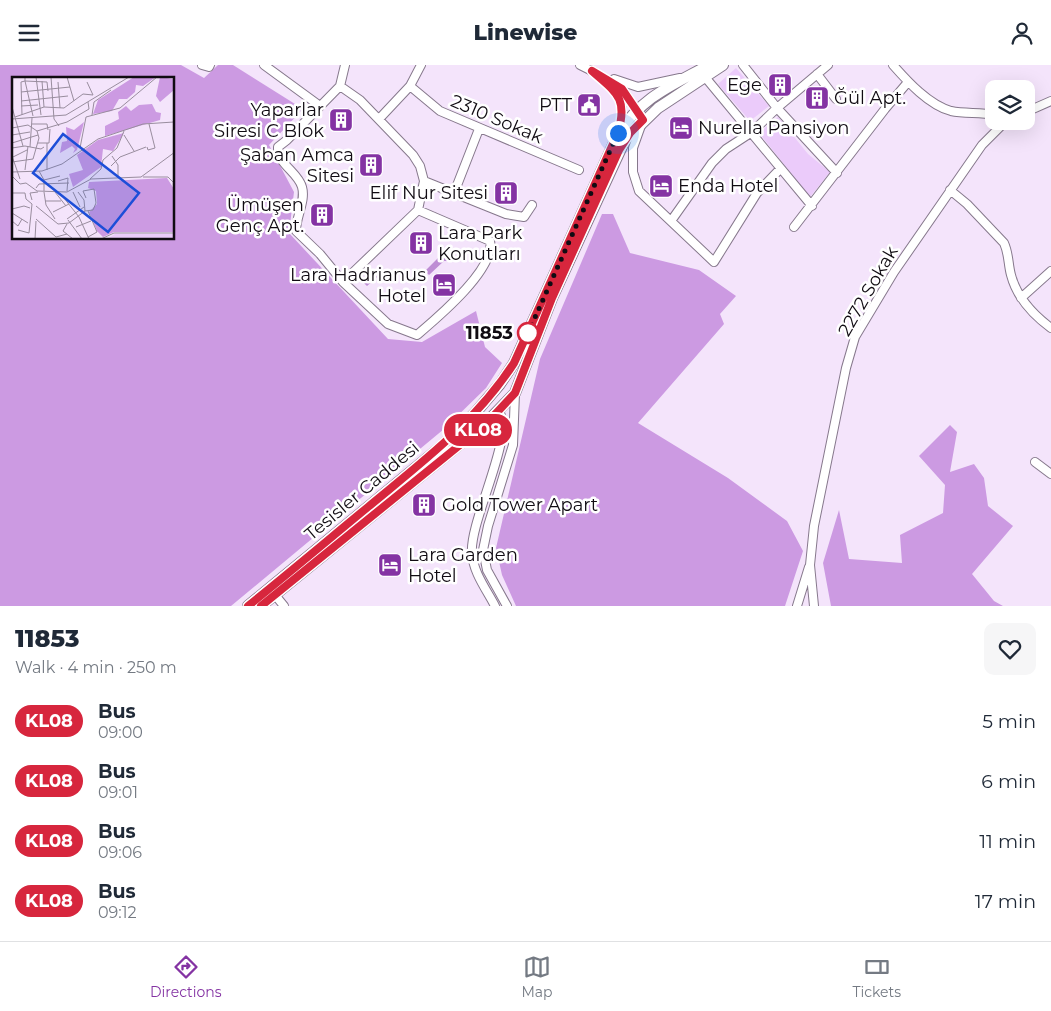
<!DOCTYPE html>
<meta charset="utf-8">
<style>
:root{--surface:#fff;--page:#f6f6f7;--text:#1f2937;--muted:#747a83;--line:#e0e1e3;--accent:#8433a3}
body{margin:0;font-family:Montserrat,sans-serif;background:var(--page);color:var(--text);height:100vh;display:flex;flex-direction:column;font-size:19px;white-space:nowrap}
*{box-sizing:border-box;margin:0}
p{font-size:16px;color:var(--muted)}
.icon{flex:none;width:28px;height:28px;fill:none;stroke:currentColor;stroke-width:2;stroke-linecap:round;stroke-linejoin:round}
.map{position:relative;height:541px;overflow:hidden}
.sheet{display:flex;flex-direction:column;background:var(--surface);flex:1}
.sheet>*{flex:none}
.badge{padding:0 10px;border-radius:16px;font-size:18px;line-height:32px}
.buttons{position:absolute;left:985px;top:15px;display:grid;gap:10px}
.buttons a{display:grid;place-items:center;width:50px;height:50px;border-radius:10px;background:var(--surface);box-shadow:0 5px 20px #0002;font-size:25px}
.you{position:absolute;width:25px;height:25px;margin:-12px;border:4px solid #fff;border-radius:50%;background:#1a73e8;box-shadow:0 0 0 8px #1a73e833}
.map>.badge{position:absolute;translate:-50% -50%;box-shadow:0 0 0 2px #fff}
.round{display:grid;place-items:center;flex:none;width:52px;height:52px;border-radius:10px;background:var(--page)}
.head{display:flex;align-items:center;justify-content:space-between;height:85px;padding:0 15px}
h1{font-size:24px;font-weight:800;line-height:38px}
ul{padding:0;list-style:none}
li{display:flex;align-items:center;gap:15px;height:60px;padding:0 15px}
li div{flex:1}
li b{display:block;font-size:19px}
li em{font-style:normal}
li .badge{min-width:55px;font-weight:700;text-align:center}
header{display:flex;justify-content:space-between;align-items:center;height:65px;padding:0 15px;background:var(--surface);font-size:22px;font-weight:800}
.dock{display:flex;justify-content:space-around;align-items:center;height:70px;border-top:1px solid var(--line);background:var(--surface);font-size:14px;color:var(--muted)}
.dock a{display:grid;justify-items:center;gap:2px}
.dock .active{color:var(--accent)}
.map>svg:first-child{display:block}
</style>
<header><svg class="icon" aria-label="menu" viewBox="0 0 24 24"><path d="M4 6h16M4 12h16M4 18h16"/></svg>Linewise<svg class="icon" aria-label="person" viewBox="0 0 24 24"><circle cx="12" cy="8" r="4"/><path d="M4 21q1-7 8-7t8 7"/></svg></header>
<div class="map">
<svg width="1051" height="541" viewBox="0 0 1051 541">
<rect width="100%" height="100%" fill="#f4e4fb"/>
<path fill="#ebcbfa" d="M 736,3 L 769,41 L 750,56 L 718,19 Z
M 778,52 L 808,89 L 830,107 L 810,132 L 759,68 Z"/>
<path fill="#cc9ae2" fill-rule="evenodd" d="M 0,0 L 181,0 L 204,13 L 218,0 L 233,0 L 303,44 L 269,80 L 294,127 L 289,168 L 388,274 L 422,277 L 476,246 L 485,282 L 502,298 L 486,323 L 444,364 L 231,541 L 0,541 ZM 14,14 L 174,14 L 174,174 L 14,174 Z
M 602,149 L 613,149 L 630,188 L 699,205 L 736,231 L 720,249 L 724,259 L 638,358 L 728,413 L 787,456 L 803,486 L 785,541 L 516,541 L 502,510 L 496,483 L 540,294 Z
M 950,360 L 957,367 L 950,407 L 974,399 L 984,413 L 988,441 L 1013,461 L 972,509 L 994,536 L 1003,541 L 831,541 L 823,498 L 839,445 L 849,494 L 902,498 L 900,470 L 943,448 L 945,420 L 919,391 Z"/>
<path fill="#be8dd4" d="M 440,191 L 451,192 L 453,196 L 444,196 L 429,210 L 425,206 Z
M 373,207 L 377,212 L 367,221 L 362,216 Z"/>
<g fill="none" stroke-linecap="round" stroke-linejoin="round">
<defs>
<path id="minor" d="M 202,0 L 209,2 L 210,0
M 264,0 L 320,41
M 345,0 L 340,21 L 287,75 L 278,82 C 277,99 298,107 302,122 C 306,136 296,151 296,166 L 320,189 L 343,217 L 388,259 L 417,270 C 437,253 496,204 490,176 L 418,145
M 580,0 L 594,7
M 743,0 L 777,43 L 837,108
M 893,0 C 908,17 929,40 951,46 C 965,49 980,47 994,50
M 591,6 L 622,24 L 643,55 L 633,83 L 633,107 L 639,126 L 714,197 L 757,128 L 780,104
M 817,9 L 836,34
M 705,12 L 812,141
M 614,14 L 638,22 L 680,13
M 608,20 C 624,33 624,47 619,66
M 340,21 L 360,35 L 413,90 L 420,101 L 424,116 L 418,145 L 343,217
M 410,21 L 440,46 L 579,105
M 1026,47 L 1051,36
M 379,54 L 410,21 L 421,0
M 424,116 L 506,149 L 524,152 L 532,140
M 950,125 L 967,139 L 1004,178 C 1009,189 1008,199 1011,210 C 1017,233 1032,249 1051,263
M 454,128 L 479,64
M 671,156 L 712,98 L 726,84 L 752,67 L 777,43 L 828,0
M 794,162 L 885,44 L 908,17
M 1021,233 L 1051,206
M 1035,397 L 1051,409
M 275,530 L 284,541
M 495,541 C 486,524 473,507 472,488 C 469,457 516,368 499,347
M 507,541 L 487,505 L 483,485 L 488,461 L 513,380 L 515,328
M 797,541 L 809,502
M 814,541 L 810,500 L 814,461 L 846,303 L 855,272 L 894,207 L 982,80 L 1006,56"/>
<path id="major" d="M 248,541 L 442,381 L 476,347 L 500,319 L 514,298 L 618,69 C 643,31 671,21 709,0
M 261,541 L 487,357 L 515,328 L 552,233 L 625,75 L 658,43 L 723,0"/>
</defs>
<use href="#minor" stroke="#86788c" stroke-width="10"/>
<use href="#major" stroke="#86788c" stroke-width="12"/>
<use href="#minor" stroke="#fff" stroke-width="8"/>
<use href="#major" stroke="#fff" stroke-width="10"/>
</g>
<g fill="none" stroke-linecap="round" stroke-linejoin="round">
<defs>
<path id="line" d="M 248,541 C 289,508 328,475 368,442 C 421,398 476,357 514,298 L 618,68 C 628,33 617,28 592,6 L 622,24 L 643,55 L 630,68 L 619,85 L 552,233 L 515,328 L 487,358 L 261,541"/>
</defs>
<use href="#line" stroke="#fff" stroke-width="11"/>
<use href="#line" stroke="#d7263d" stroke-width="8"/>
<path stroke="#100b12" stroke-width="5" stroke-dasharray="0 9" d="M 528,268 L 618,68"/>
</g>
<defs>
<symbol id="building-square" viewBox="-11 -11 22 22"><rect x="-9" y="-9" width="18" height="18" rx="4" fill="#8433a3" stroke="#fff"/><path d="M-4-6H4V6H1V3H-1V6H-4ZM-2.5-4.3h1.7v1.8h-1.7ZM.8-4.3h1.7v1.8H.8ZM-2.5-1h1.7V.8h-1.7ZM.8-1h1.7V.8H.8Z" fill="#fff"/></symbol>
<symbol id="civic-square" viewBox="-11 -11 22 22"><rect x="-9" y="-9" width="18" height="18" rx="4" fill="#8433a3" stroke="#fff"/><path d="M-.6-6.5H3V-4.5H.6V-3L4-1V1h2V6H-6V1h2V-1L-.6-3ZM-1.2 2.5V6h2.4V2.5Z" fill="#fff"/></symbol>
<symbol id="hotel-square" viewBox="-11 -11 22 22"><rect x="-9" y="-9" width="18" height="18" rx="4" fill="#8433a3" stroke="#fff"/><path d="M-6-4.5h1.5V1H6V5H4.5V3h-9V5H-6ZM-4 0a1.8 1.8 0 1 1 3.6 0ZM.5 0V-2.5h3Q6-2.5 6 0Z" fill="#fff"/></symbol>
</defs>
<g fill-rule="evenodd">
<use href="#building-square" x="766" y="6" width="28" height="28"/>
<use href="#building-square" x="803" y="19" width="28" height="28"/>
<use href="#civic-square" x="575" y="26" width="28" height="28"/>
<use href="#building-square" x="327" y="41" width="28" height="28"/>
<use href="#hotel-square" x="667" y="49" width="28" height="28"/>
<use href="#building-square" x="357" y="86" width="28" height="28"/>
<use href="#hotel-square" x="647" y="107" width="28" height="28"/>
<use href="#building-square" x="492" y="114" width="28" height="28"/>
<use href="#building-square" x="308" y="136" width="28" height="28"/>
<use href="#building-square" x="407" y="164" width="28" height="28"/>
<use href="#hotel-square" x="430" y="206" width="28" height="28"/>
<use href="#building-square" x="410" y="426" width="28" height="28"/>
<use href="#hotel-square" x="376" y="486" width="28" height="28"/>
</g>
<circle fill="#fff" stroke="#d7263d" stroke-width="2.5" cx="528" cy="268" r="10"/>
<g text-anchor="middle" stroke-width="5" stroke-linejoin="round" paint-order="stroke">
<g font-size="18" fill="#100b12" stroke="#fff" text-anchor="end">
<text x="762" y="26">Ege</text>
<text x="834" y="39" text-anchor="start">Ğül Apt.</text>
<text x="572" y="46">PTT</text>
<text x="324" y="51">Yaparlar<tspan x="324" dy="21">Siresi C Blok</tspan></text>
<text x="698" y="69" text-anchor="start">Nurella Pansiyon</text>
<text x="354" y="96">Şaban Amca<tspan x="354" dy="21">Sitesi</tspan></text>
<text x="678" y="127" text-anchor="start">Enda Hotel</text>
<text x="488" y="134">Elif Nur Sitesi</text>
<text x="304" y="146">Ümüşen<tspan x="304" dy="21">Genç Apt.</tspan></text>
<text x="438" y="174" text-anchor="start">Lara Park<tspan x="438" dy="21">Konutları</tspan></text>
<text x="426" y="216">Lara Hadrianus<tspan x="426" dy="21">Hotel</tspan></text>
<text x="442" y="446" text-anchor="start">Gold Tower Apart</text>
<text x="408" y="496" text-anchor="start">Lara Garden<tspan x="408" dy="21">Hotel</tspan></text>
</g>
<g font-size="18" fill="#100b12" stroke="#fff">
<text transform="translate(497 54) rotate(23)" y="6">2310 Sokak</text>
<text transform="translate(868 226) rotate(-60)" y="6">2272 Sokak</text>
<text transform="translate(362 426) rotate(-40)" y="6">Tesisler Caddesi</text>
</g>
<g font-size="18" font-weight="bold" fill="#100b12" stroke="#fff" text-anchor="end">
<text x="513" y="274">11853</text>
</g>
</g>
<g transform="translate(12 12)">
<rect width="162" height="162" fill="#f4e4fb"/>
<path d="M 103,157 L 162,157 L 162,162 L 95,162 Z" fill="#ebcbfa"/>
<path d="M 122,0 L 144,0 L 131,9 L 124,8 L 123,15 L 115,22 L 107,22 L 100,34 L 81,37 L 86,23 ZM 148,0 L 162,2 L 162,13 L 148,25 L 144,19 ZM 140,27 L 144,35 L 149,36 L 148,43 L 93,59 L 93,49 L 107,42 L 106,35 L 114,29 L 119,34 L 127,28 ZM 72,45 L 65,73 L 61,76 L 63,72 L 60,69 L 48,76 L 50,65 L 55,64 L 54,50 L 62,53 ZM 112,56 L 101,74 L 91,72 L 89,90 L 61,110 L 57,97 L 71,93 L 65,78 L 86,63 ZM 155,101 L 162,112 L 162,155 L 102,155 L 91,160 L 85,154 L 77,135 L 85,127 L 84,114 L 76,111 L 77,105 Z" fill="#cc9ae2"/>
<path fill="none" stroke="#998d9e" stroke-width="1" d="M 24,0 L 29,38M 39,0 L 42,42 L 47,49M 55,0 L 62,24M 30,4 L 32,30M 46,5 L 48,31M 9,15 L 58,10M 9,24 L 56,19M 9,29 L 26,28M 0,30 L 11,69M 10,38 L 9,5 L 13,4 L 13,0M 80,38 L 82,25 L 99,13M 21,39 L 13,4 L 35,5 L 36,14M 3,40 L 32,30 L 52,31 L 71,17 L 81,18 L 75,5M 0,42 L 54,38 L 117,0M 20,47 L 35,47 L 36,53M 0,51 L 16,48 L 25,54M 25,54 L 55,45 L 77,32 L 76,25M 0,58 L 18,55M 112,58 L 122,74M 0,66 L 26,58M 26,66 L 37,66 L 38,52M 35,66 L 35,93M 18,70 L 20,41M 135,70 L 136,73 L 143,71 L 137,47M 0,71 L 13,69 L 29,72 L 32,70M 68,71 L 74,40 L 108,31 L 145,0M 0,79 L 8,102M 100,79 L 106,88 L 106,101M 1,80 L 15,73M 0,85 L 21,82 L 27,61 L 25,54M 99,89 L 108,80 L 134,70M 13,93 L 16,69M 27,94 L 32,103 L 32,114M 0,95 L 30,94 L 50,87 L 86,62 L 131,47 L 162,45M 0,99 L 8,107 L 14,106 L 25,114M 131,100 L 156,100 L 163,107M 78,102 L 89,92 L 91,83 L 105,71 L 112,54M 32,103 L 48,99M 46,104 L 56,101 L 55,114M 24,111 L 27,107 L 57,106M 25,114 L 55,115 L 79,102 L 129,100 L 163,75M 32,115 L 34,128 L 43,142M 43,115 L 54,129M 61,115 L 68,130M 66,115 L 72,123 L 73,134M 0,116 L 13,116 L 14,122 L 20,127 L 17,156 L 6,153M 48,116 L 67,140 L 77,162M 20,123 L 18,116 L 26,115M 33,124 L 49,124M 24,129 L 46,147 L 57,146 L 73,134 L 81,133 L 84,126 L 82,112 L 71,114 L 74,121M 0,132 L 12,129 L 18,131M 76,134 L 85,155 L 76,160M 41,135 L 57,127M 0,136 L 16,146M 24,142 L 44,160 L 55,157M 55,142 L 72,130M 56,143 L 70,162M 0,144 L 6,149 L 10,142M 55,147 L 51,154 L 61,162M 64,150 L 79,144M 23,162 L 24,144M 89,162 L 102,156 L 163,156"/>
<path fill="#1d4ed8" fill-opacity="0.15" stroke="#1d4ed8" stroke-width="2.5" d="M 51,57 L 127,116 L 96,155 L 21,96 Z"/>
<rect width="162" height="162" fill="none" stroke="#100b12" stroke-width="2.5"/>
</g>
</svg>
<div class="buttons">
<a><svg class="icon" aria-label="layers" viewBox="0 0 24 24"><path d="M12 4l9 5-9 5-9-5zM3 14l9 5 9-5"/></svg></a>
</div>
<div class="you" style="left:618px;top:68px"></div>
<b class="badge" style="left:478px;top:365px;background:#d7263d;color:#fff">KL08</b>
</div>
<section class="sheet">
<div class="head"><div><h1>11853</h1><p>Walk · 4 min · 250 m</p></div><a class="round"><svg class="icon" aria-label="heart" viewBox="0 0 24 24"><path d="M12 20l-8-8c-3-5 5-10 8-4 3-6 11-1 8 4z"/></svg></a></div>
<ul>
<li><span class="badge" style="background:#d7263d;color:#fff">KL08</span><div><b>Bus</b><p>09:00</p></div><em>5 min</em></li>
<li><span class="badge" style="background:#d7263d;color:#fff">KL08</span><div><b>Bus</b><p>09:01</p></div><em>6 min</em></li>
<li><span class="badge" style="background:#d7263d;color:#fff">KL08</span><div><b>Bus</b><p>09:06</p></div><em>11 min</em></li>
<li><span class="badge" style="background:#d7263d;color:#fff">KL08</span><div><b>Bus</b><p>09:12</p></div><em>17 min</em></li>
</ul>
</section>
<nav class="dock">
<a class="active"><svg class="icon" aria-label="directions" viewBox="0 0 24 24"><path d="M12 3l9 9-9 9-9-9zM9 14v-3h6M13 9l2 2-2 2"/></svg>Directions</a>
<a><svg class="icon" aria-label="map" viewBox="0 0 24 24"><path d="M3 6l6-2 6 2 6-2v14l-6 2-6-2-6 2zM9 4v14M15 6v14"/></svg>Map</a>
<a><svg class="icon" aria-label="tickets" viewBox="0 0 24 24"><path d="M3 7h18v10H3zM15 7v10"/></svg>Tickets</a>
</nav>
